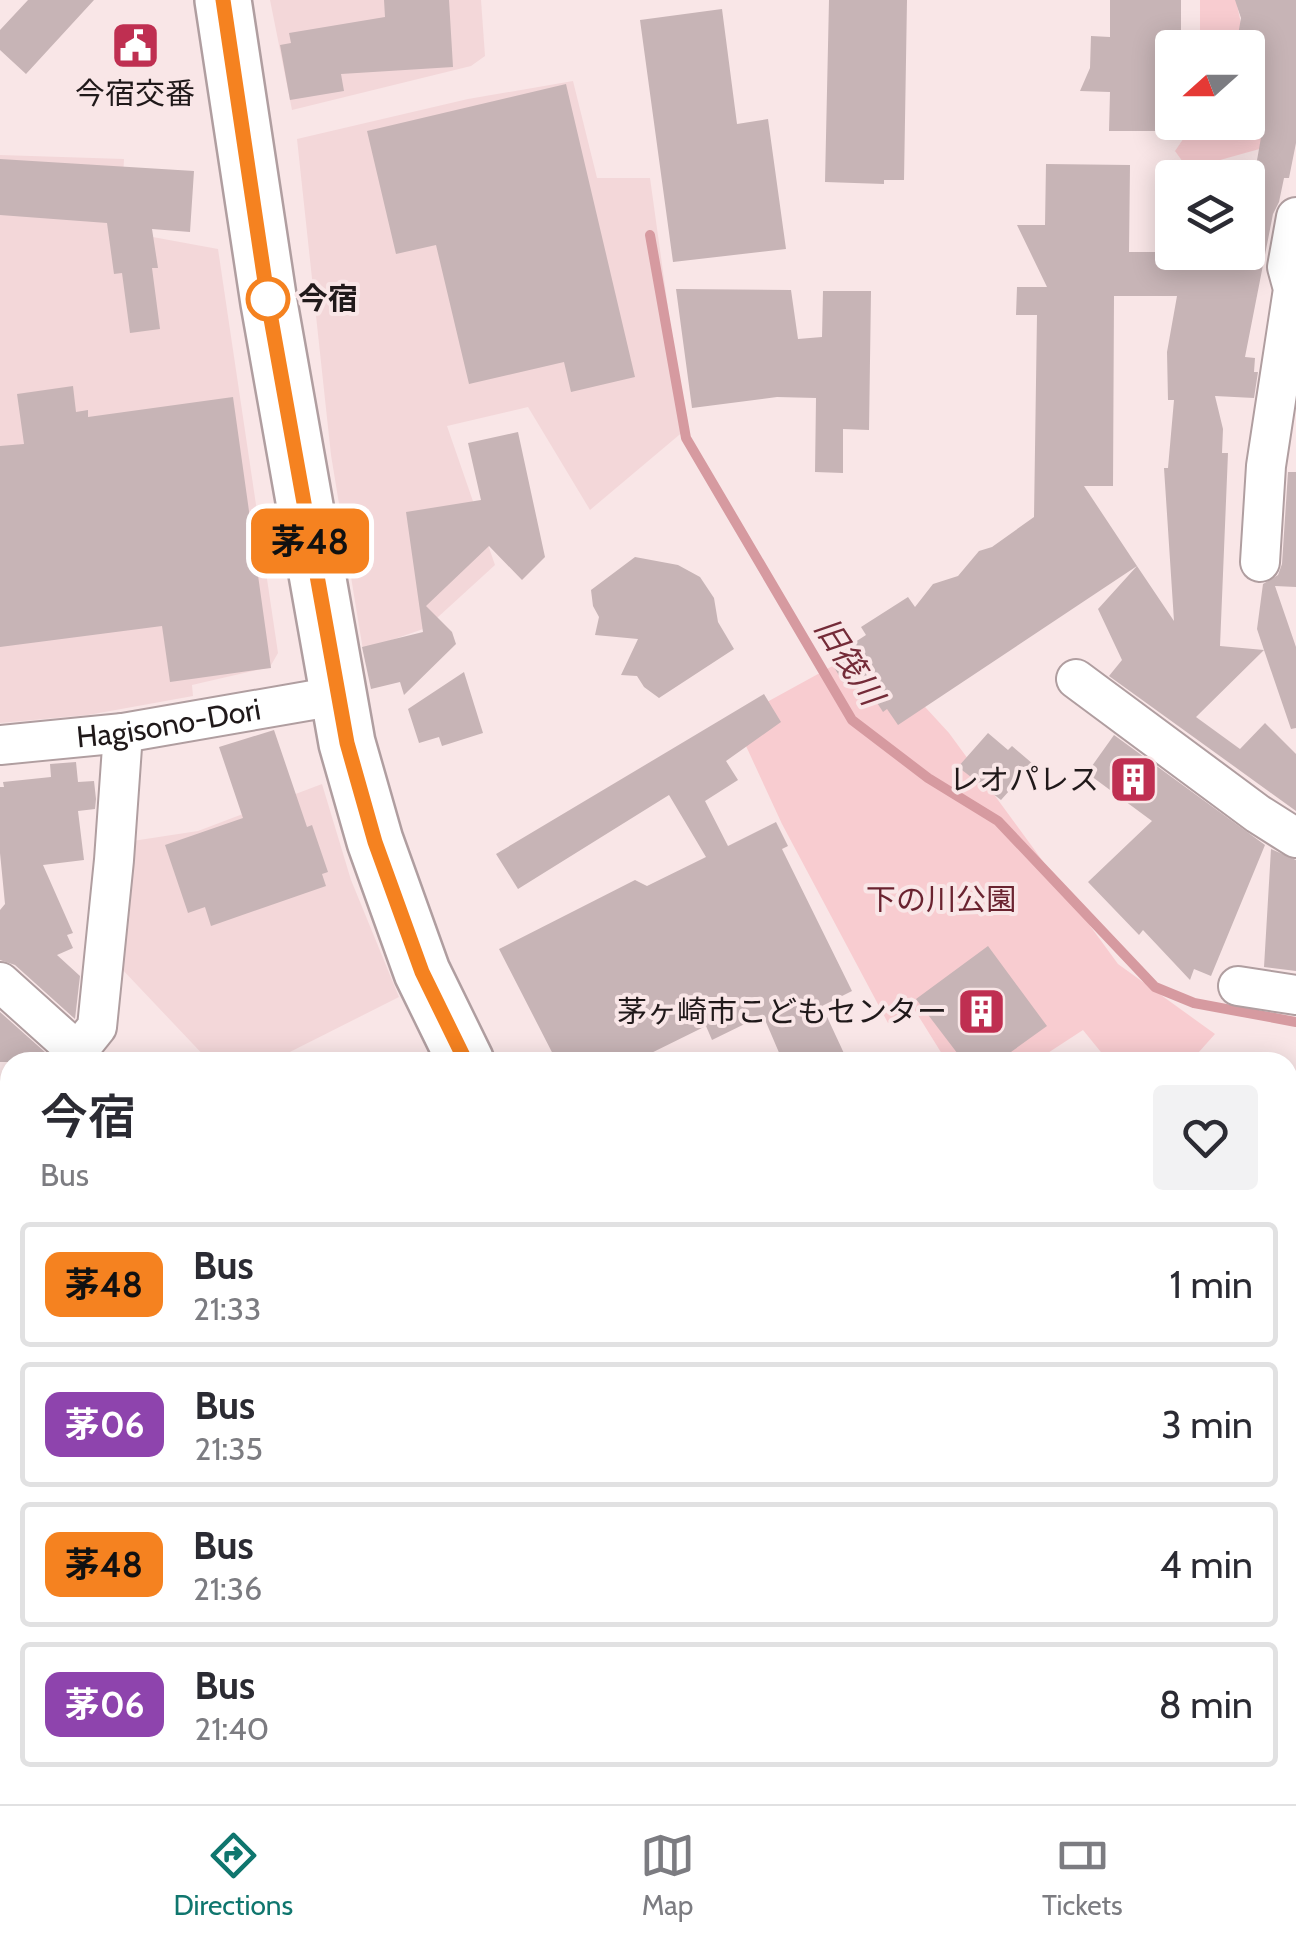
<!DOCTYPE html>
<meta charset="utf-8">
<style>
:root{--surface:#fff;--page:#f2f2f3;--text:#2b2b33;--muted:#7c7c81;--line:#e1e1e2;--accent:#0f766e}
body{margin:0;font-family:Cabin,"Noto Sans JP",sans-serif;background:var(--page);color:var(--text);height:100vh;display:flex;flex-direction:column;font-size:38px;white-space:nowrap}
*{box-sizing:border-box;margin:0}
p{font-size:32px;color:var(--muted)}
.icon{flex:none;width:55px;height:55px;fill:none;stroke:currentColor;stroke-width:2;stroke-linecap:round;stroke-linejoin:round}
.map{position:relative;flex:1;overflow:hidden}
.details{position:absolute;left:0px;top:1052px;width:1298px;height:752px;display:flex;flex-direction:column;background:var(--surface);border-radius:30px 30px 0 0;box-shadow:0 5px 25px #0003}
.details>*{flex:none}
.badge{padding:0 20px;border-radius:15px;font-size:35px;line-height:65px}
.needle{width:65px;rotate:249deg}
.fabs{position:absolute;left:1155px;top:30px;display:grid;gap:20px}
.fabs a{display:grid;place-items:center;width:110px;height:110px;border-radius:10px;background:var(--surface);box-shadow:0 5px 25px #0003;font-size:50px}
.map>.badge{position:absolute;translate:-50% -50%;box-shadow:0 0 0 5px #fff}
.round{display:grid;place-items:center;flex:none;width:105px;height:105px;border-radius:10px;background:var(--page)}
.summary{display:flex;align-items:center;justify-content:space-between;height:170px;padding:0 40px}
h1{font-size:48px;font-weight:600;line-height:75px}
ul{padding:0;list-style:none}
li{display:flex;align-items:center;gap:30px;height:125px;margin:0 20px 15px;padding:0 20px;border:5px solid var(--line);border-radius:10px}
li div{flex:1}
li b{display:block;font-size:38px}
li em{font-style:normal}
li .badge{min-width:110px;font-weight:700;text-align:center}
.menu{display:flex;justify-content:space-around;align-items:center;height:140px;border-top:2px solid var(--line);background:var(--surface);font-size:28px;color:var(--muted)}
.menu a{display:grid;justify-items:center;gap:5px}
.menu .selected{color:var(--accent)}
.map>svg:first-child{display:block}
</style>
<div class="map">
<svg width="1296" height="1804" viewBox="0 0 1296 1804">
<rect width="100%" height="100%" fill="#f9e6e7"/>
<path fill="#f3d7d9" d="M 270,0 L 481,0 L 485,56 L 471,66 L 292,110 Z
M 573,81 L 597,178 L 650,178 L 685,430 L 590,510 L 528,407 L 447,426 L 495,565 L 426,628 L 363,650 L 331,455 L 297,139 L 468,99 Z
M 0,155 L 124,159 L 120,231 L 218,249 L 278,653 L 270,667 L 192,685 L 193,696 L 88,715 L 0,723 Z
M 322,784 L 351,880 L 399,997 L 270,1062 L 210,1062 L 120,967 L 126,842 L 198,831 Z"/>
<path fill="#f8ccd0" d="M 1200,0 L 1236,0 L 1246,47 L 1200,47 Z
M 1248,53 L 1263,148 L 1188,169 L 1175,151 L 1194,123 L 1248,122 Z
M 869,646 L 949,733 L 1118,964 L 1215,1034 L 1190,1062 L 1109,1062 L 1083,1030 L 1034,1062 L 947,1062 L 911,1004 L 888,1023 L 782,824 L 734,720 Z"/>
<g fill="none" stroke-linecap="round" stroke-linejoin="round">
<path stroke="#d69aa0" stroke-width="10" d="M 650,235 L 686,438 L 852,720 L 928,778 L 998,821 L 1155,987 L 1194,1003 L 1296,1022"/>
</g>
<path fill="#c7b4b6" d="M 28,0 L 94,0 L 26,74 L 0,50 L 0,30 Z
M 384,0 L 449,0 L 453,67 L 341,74 L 344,91 L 290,100 L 280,45 L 291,43 L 289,33 L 385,17 Z
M 829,0 L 907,0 L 904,180 L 884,180 L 884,184 L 825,182 Z
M 1110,0 L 1181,0 L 1181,48 L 1172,48 L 1172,131 L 1109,131 L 1110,92 L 1080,91 L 1090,68 L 1091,36 L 1110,37 Z
M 1235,0 L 1296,0 L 1296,143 L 1289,178 L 1284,178 L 1279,202 L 1273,214 L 1245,357 L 1255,358 L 1254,372 L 1258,372 L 1254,398 L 1215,396 L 1223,429 L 1222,453 L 1228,453 L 1220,646 L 1264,650 L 1257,629 L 1263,584 L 1278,575 L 1282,564 L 1288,472 L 1296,472 L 1296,587 L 1275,586 L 1296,647 L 1296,728 L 1291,729 L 1264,650 L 1196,717 L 1240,749 L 1265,723 L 1296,754 L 1296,811 L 1109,676 L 1122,660 L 1098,609 L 1137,566 L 1174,621 L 1164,468 L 1168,468 L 1174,400 L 1168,400 L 1167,352 L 1177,296 L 1114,296 L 1113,486 L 1084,486 L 1137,566 L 898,725 L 887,709 L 883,712 L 861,678 L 846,687 L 829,659 L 866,635 L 861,627 L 908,597 L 915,607 L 933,584 L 958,576 L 979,551 L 992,547 L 1034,517 L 1037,315 L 1016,315 L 1017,287 L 1047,287 L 1017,225 L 1045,225 L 1046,164 L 1130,165 L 1129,252 L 1248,252 L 1248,212 L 1263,126 L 1258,125 L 1260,116 L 1254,115 L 1256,107 L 1251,106 L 1254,87 L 1248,86 L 1248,48 L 1243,48 L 1245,37 L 1238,35 L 1241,18 Z
M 722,9 L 737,124 L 768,119 L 786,249 L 673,262 L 640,20 Z
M 566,84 L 635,377 L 571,392 L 564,362 L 469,384 L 436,245 L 396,254 L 367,131 Z
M 0,159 L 194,171 L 190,232 L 152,229 L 158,268 L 152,268 L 160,329 L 130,333 L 122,273 L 114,274 L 107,223 L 0,215 Z
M 676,289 L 791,290 L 798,339 L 822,337 L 823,291 L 871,291 L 869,430 L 843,429 L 843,473 L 815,472 L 816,398 L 777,397 L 692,408 Z
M 73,386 L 76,412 L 88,410 L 88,417 L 233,397 L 271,668 L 170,682 L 162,626 L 0,647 L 0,446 L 24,444 L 17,394 Z
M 518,432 L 545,557 L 522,580 L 489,546 L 426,606 L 452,632 L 456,644 L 404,695 L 400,682 L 371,689 L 362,647 L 423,632 L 406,512 L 481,500 L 468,443 Z
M 635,557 L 678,565 L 700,577 L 714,598 L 718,622 L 734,649 L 659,698 L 644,687 L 637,676 L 621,675 L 638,639 L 595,635 L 599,617 L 593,606 L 591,590 Z
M 464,672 L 483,733 L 442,746 L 439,737 L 419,743 L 408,709 Z
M 764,694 L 781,722 L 726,761 L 738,780 L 705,801 L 728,846 L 776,822 L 788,846 L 782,849 L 852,991 L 822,1006 L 848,1062 L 783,1062 L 763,1015 L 712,1040 L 706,1026 L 633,1062 L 557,1062 L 499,949 L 635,880 L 647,886 L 706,857 L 669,795 L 518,889 L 496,854 Z
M 274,730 L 307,827 L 312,825 L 328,872 L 322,874 L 326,886 L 211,926 L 205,907 L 188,913 L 165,845 L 243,818 L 219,747 Z
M 988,733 L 1008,750 L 1012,746 L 1033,764 L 1001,800 L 958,767 Z
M 1114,735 L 1265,845 L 1211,976 L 1194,969 L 1190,980 L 1143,930 L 1139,935 L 1088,882 L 1152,821 L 1087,773 Z
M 76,762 L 78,782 L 94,781 L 96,799 L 95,809 L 78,811 L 84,860 L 43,865 L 73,933 L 67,935 L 73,948 L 57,955 L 80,976 L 75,1019 L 15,965 L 0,960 L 0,910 L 5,904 L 0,853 L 0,787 L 4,787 L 3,782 L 51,777 L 50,764 Z
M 1271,849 L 1296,860 L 1296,971 L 1264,967 Z
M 988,946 L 1047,1026 L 997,1062 L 964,1062 L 916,999 Z
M 0,1012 L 46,1053 L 38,1062 L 0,1062 Z"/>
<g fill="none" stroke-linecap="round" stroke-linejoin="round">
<defs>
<g id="minor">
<path d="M 1260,562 L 1266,466 L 1293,289 L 1287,267 L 1296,217"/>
<path d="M 1076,679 L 1258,814 L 1296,838"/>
<path id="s1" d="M 0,745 L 123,733 L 336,696"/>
<path d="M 0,982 L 78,1052"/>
<path d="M 1238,986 L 1296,995"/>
<path d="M 69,1062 L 97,1027 L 114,860 L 123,733"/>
<path d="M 1288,1129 L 1296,1126"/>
<path d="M 0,1149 L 10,1136"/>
<path d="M 1288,1409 L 1296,1426"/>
<path d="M 0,1471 L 10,1465"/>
<path d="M 0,1561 L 10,1572"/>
<path d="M 1,1770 L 10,1764"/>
<path d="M 182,1795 L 188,1804"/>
<path d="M 1066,1804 L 1087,1795"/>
</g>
<path id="highway" d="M 223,0 L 269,303 L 347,743 L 375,841 L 422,972 L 466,1062
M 914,1795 L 920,1804"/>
</defs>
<use href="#minor" stroke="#b09ea0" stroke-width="42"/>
<use href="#highway" stroke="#b09ea0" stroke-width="60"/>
<use href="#minor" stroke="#fff" stroke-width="38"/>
<use href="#highway" stroke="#fff" stroke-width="55"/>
</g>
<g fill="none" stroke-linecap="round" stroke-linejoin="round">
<defs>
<path id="line" d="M 223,0 L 268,302 L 347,743 L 375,842 L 422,972 L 466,1062"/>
</defs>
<use href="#line" stroke="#fff" stroke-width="22"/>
<use href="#line" stroke="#f58220" stroke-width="15"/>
</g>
<defs>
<symbol id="civic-square" viewBox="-11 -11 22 22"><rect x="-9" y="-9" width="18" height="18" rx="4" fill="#bf2f51" stroke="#f9e6e7"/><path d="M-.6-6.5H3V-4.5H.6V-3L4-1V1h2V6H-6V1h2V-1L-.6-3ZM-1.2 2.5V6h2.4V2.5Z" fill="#fff"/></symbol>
<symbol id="building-square" viewBox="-11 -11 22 22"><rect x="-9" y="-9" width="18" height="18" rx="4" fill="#bf2f51" stroke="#f9e6e7"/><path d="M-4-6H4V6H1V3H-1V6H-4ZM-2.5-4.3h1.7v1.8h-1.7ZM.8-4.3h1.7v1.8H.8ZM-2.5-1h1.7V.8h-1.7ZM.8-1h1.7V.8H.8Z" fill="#fff"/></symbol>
</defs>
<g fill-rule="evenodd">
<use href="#civic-square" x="108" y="18" width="55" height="55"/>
<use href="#building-square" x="1106" y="752" width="55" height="55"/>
<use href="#building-square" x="954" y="984" width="55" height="55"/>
</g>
<circle fill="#fff" stroke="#f58220" stroke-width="5" cx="268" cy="299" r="20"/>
<g text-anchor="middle" stroke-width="8" stroke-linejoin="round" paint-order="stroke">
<g font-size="30" fill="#20191a" stroke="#f9e6e7" text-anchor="end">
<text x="135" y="104" text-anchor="middle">今宿交番</text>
<text x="1099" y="790">レオパレス</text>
<text x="947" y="1022">茅ヶ崎市こどもセンター</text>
</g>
<g font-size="30" font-weight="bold" fill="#20191a" stroke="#f9e6e7" text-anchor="start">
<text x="298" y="309">今宿</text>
</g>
<g font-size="30" fill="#20191a" stroke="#f9e6e7">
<text dy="10" stroke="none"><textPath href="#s1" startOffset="170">Hagisono-Dori</textPath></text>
</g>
<g font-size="30" fill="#6a2330" stroke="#f9e6e7">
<text x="941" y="910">下の川公園</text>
</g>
<g font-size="32" font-style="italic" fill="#742b38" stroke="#f9e6e7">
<text transform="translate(849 661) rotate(57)" y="11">旧筏川</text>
</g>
</g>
</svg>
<div class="fabs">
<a><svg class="needle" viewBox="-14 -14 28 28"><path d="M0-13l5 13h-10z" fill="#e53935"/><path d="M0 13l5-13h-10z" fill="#7c7c81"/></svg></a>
<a><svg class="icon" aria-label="layers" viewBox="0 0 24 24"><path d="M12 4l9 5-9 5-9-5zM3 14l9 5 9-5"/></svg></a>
</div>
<b class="badge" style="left:310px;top:541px;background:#f58220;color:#111">茅48</b>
<section class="details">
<div class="summary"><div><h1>今宿</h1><p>Bus</p></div><a class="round"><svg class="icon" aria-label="heart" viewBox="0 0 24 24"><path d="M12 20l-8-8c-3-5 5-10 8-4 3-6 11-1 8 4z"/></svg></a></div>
<ul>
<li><span class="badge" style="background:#f58220;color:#111">茅48</span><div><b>Bus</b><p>21:33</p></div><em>1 min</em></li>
<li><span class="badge" style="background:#8e44ad;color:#fff">茅06</span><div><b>Bus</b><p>21:35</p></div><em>3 min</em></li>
<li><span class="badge" style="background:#f58220;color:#111">茅48</span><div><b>Bus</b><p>21:36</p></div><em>4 min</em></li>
<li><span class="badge" style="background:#8e44ad;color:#fff">茅06</span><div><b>Bus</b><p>21:40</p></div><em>8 min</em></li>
</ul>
</section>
</div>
<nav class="menu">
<a class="selected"><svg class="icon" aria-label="directions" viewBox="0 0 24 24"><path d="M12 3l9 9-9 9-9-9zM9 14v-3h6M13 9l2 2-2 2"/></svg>Directions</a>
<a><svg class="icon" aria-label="map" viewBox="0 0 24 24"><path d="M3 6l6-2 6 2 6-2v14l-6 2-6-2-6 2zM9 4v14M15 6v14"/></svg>Map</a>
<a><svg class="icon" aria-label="tickets" viewBox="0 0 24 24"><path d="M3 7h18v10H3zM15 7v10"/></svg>Tickets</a>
</nav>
